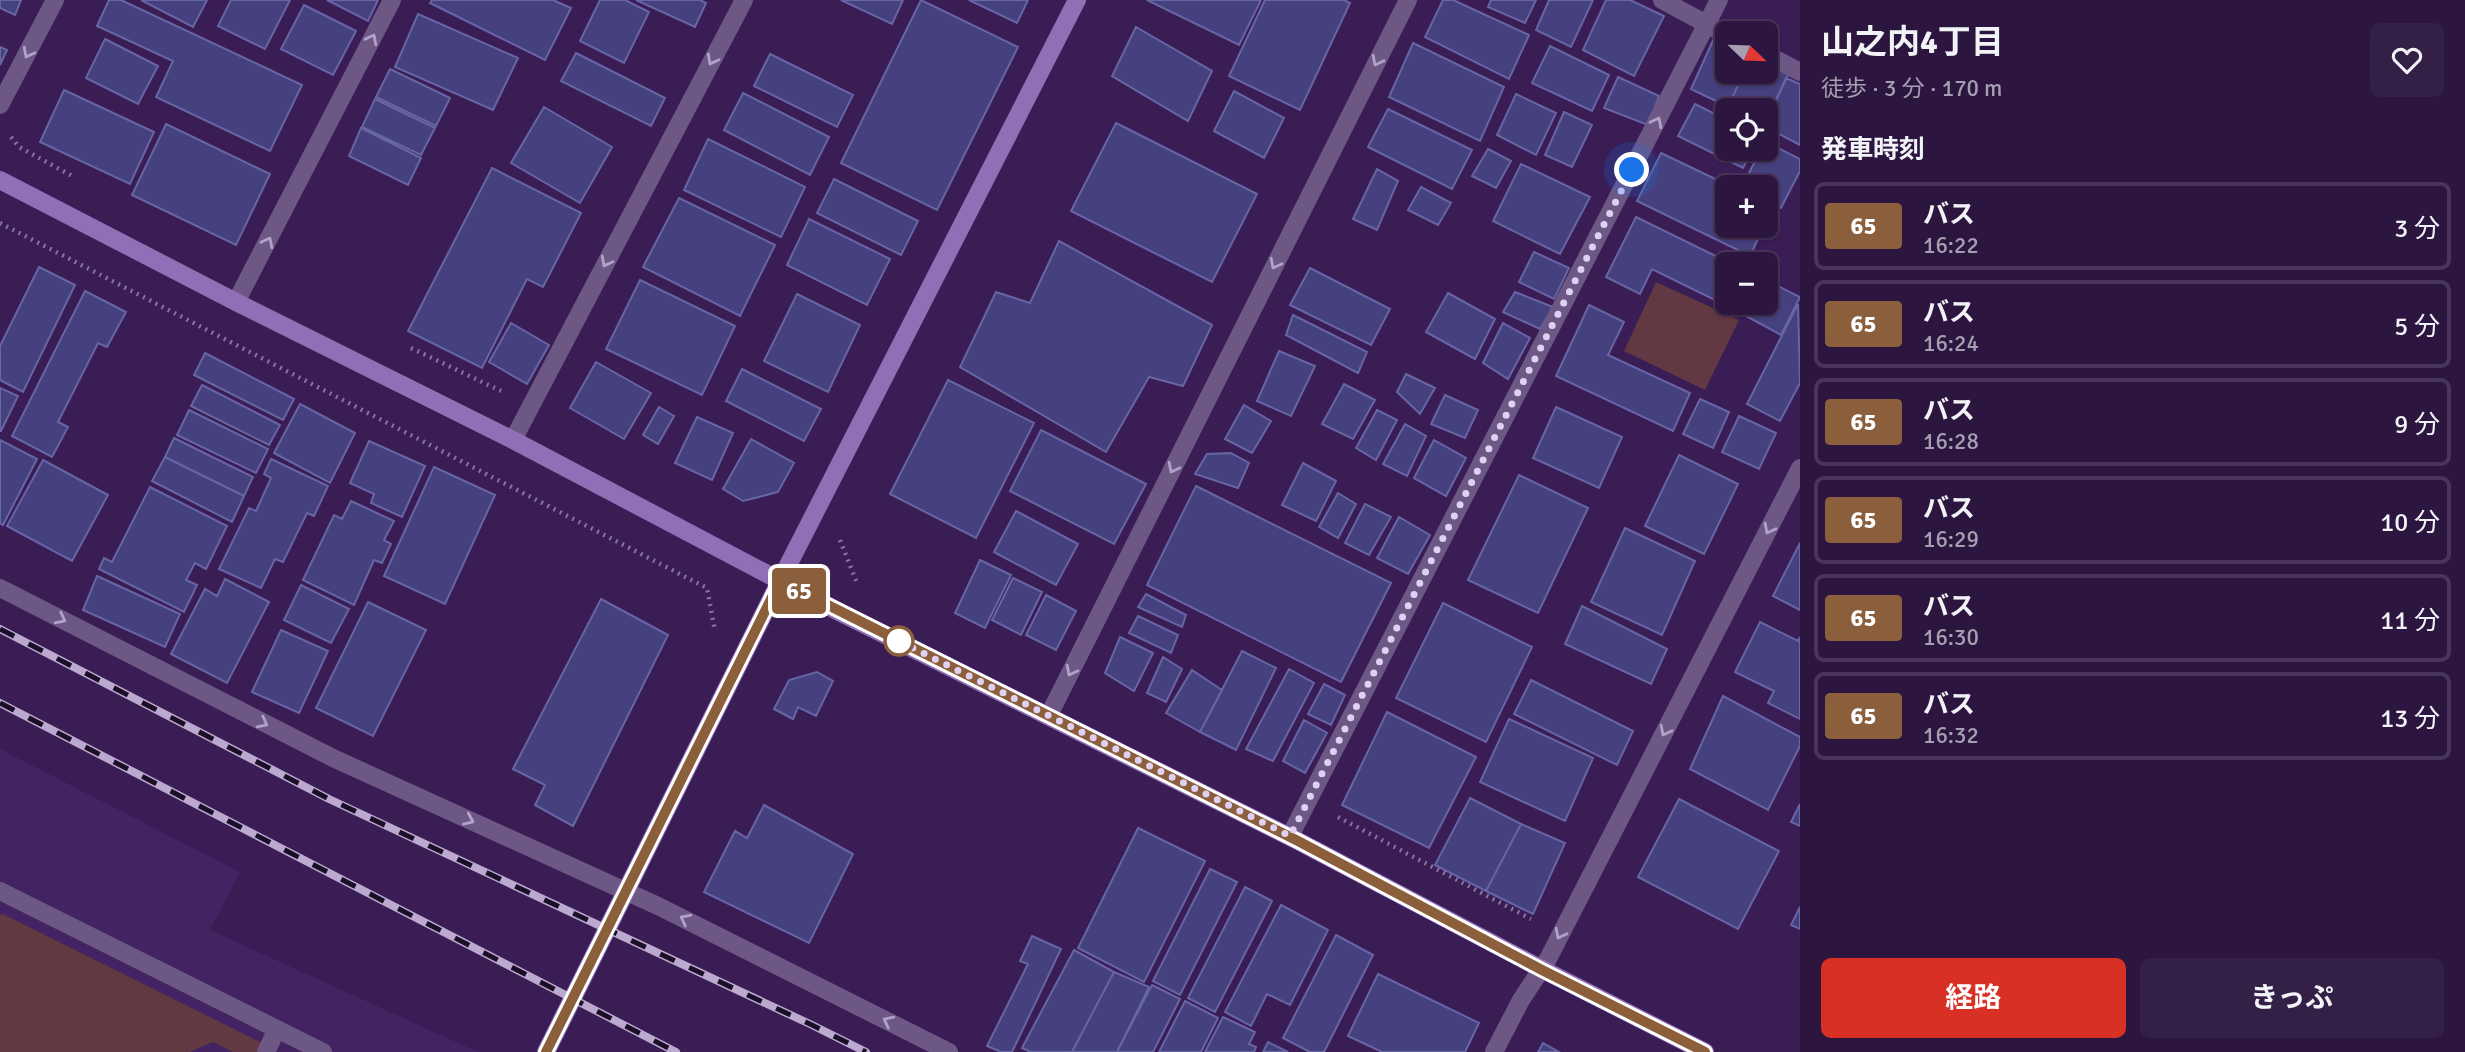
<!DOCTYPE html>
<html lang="ja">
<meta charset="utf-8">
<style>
:root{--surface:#2c1640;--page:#341f47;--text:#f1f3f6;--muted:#a69fb1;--line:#483559;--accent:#d93025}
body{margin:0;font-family:Signika,"Noto Sans JP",sans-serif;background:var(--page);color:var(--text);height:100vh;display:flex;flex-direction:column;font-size:26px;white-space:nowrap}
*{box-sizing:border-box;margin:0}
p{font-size:23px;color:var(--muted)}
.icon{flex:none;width:38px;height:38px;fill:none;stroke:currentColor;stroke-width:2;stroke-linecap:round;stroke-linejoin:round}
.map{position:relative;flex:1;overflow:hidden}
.drawer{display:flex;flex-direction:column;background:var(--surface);width:665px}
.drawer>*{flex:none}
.badge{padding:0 14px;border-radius:5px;font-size:24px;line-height:46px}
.needle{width:46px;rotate:113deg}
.controls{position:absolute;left:1715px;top:21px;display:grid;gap:14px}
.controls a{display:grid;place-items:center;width:63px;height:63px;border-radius:10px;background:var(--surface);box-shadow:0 2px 5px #0004,0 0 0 2px var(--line);font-size:35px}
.you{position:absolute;width:35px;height:35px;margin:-18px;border:5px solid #fff;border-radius:50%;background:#1a73e8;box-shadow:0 0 0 10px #1a73e833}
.map>.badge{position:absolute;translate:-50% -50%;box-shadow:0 0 0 4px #fff}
h2{padding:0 21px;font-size:26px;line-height:63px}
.round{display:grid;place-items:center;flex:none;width:74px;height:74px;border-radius:10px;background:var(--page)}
.head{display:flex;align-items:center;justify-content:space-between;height:119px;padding:0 21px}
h1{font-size:33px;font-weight:700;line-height:52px}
.button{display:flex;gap:14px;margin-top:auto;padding:14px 21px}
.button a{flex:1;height:80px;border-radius:10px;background:var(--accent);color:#fff;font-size:28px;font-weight:700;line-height:80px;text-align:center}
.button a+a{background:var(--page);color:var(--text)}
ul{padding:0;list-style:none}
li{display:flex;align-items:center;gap:21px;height:88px;margin:0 14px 10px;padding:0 7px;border:4px solid var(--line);border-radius:10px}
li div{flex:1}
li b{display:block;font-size:26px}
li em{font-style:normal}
li .badge{min-width:77px;font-weight:700;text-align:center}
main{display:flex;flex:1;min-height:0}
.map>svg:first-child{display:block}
</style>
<main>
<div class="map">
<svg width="1800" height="1052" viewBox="0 0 1800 1052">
<rect width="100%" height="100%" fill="#3a1d55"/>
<path fill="#432362" d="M 0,749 L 240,872 L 210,930 L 478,1052 L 0,1052 Z"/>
<path fill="#623842" d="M 1656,282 L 1739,320 L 1705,390 L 1624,351 Z
M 3,914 L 262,1043 L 257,1052 L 233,1052 L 213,1042 L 190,1052 L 0,1052 L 0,915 Z"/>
<path fill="#45407e" stroke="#6865a5" stroke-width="2" d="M 0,0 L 21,0 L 15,15 L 0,8 Z
M 109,0 L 121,0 L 302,85 L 270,151 L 156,97 L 173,61 L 97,26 Z
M 141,0 L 207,0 L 193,27 Z
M 231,0 L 290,0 L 265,49 L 218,26 Z
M 327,0 L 378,0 L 368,21 Z
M 432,0 L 553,0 L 571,8 L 545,60 L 430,3 Z
M 600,0 L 625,0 L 649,12 L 624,63 L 580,41 Z
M 636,0 L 700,0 L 706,3 L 695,27 Z
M 841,0 L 903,0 L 892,24 Z
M 921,0 L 1018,47 L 937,210 L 841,163 Z
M 969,0 L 1028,0 L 1017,23 Z
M 1147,0 L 1261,0 L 1239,45 Z
M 1265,0 L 1344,0 L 1350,3 L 1300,110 L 1229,76 Z
M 1443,0 L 1453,0 L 1529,35 L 1509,79 L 1425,37 Z
M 1491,0 L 1536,0 L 1525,23 L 1488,7 Z
M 1549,0 L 1593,0 L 1571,47 L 1536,30 Z
M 1606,0 L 1630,0 L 1664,16 L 1634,76 L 1583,50 Z
M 304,5 L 356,31 L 333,75 L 281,49 Z
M 418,14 L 518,58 L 493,110 L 395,67 Z
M 1136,27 L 1212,71 L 1188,121 L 1112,76 Z
M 1715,36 L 1727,43 L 1727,72 L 1744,72 L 1728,107 L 1691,89 Z
M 105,39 L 158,66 L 138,104 L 86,78 Z
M 1413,43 L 1504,87 L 1480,141 L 1389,97 Z
M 1550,46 L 1609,75 L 1592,111 L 1532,83 Z
M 0,47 L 7,50 L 0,65 Z
M 576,53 L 665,98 L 651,126 L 561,81 Z
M 770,54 L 853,95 L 837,127 L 754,86 Z
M 1766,62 L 1789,73 L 1766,122 L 1766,110 L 1727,110 L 1727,118 L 1725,117 L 1728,107 L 1744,72 L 1766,72 Z
M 390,69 L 450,98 L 436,126 L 376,97 Z
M 1618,77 L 1659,96 L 1648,125 L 1604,108 Z
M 1786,78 L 1800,84 L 1800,145 L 1766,127 L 1766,122 Z
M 64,90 L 154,132 L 130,184 L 40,142 Z
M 1234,91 L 1284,118 L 1264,158 L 1214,131 Z
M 743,93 L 829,137 L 810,175 L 724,130 Z
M 1516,94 L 1556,113 L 1536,155 L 1497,135 Z
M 375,99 L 435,128 L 421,155 L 362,127 Z
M 1695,104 L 1727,120 L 1727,149 L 1753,149 L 1743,168 L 1678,136 Z
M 544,107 L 612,147 L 580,203 L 511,163 Z
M 1388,109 L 1472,150 L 1452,189 L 1368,147 Z
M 1564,112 L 1592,125 L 1572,167 L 1545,155 Z
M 1116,123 L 1257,194 L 1212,282 L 1071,211 Z
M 166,124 L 270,174 L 236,245 L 132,195 Z
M 361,128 L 421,158 L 408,185 L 349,156 Z
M 708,139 L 805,187 L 781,237 L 684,190 Z
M 1766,142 L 1800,159 L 1800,171 L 1781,208 L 1766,200 L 1766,187 L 1742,187 L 1761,149 L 1766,149 Z
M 1488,149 L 1511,161 L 1496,188 L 1472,176 Z
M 1661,153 L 1732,187 L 1727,187 L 1727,226 L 1764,226 L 1750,256 L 1637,201 Z
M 1521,164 L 1590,197 L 1560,254 L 1493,221 Z
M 492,168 L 581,213 L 543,287 L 527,279 L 482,368 L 408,331 Z
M 1377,169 L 1398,181 L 1377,230 L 1353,219 Z
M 834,179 L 918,221 L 901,255 L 817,213 Z
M 1421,187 L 1451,203 L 1438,225 L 1408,210 Z
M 679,198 L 775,245 L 740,316 L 643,267 Z
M 1766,203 L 1773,207 L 1766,222 Z
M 1636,217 L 1732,264 L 1727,264 L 1727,303 L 1732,303 L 1729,307 L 1652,269 L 1640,294 L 1606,277 Z
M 809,219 L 890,259 L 867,305 L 787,265 Z
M 1059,241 L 1212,325 L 1183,386 L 1149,377 L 1106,452 L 960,367 L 996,292 L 1030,303 Z
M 1534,252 L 1569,268 L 1554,299 L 1519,282 Z
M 39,267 L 75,285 L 23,392 L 0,380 L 0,346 Z
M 1310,268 L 1390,309 L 1371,345 L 1290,305 Z
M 640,280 L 735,326 L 702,395 L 606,349 Z
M 1766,280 L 1800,297 L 1781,335 L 1735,310 L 1739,303 L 1766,303 Z
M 85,291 L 126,312 L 107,347 L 98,343 L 58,422 L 68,427 L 52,457 L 12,436 Z
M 1515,292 L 1553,307 L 1540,329 L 1503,312 Z
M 1448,293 L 1495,319 L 1475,359 L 1426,332 Z
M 797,294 L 860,325 L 828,392 L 764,361 Z
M 1798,304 L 1800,383 L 1780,421 L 1747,404 Z
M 1589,305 L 1624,322 L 1608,355 L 1690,393 L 1673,431 L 1556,376 Z
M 1293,315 L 1367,352 L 1358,373 L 1286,335 Z
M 511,323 L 549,345 L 527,384 L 489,362 Z
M 1503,323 L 1530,338 L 1508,379 L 1483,363 Z
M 1279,351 L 1315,366 L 1291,416 L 1257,401 Z
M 205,353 L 294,399 L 283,420 L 194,375 Z
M 596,362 L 651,393 L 624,439 L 570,408 Z
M 742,369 L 821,409 L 804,441 L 726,401 Z
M 1406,374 L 1435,388 L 1420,414 L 1397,392 Z
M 948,380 L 1034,423 L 976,538 L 890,494 Z
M 1344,384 L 1375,400 L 1353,439 L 1322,424 Z
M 202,385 L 280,425 L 269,445 L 191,406 Z
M 0,388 L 18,396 L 1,431 L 0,431 Z
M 1445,395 L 1478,410 L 1465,438 L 1431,424 Z
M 1700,399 L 1729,412 L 1713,448 L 1683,434 Z
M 300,404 L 355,433 L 330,483 L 274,453 Z
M 1244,405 L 1271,421 L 1252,453 L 1225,439 Z
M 659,407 L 674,416 L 658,444 L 643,435 Z
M 1556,407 L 1622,437 L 1599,488 L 1533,458 Z
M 189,410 L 268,449 L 256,473 L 177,435 Z
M 1377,410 L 1397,420 L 1376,460 L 1356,448 Z
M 1739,416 L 1776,433 L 1759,469 L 1722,452 Z
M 697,417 L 733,433 L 712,480 L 675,463 Z
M 1405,424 L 1426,436 L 1407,476 L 1383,464 Z
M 1041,430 L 1146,484 L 1114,544 L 1010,491 Z
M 174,438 L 253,477 L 244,496 L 165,457 Z
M 751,439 L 794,463 L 778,492 L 743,501 L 723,489 Z
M 0,440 L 37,459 L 3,525 L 0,523 Z
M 1434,440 L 1466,458 L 1446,496 L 1414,478 Z
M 369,441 L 425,466 L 402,517 L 371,503 L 374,494 L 350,483 Z
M 1231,453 L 1249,463 L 1238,488 L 1195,474 L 1207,454 Z
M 1679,455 L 1738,484 L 1704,554 L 1645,526 Z
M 165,457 L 244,496 L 232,522 L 152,481 Z
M 271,459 L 328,486 L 314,516 L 307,513 L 283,562 L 275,559 L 261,588 L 219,569 L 249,508 L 256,511 L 271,478 L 264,474 Z
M 43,460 L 108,495 L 72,561 L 7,526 Z
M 1303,463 L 1336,481 L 1316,521 L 1282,505 Z
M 434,467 L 495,495 L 445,604 L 384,576 Z
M 1519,475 L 1588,508 L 1538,613 L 1468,580 Z
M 1196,486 L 1391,583 L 1341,682 L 1147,585 Z
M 150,487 L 227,526 L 206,569 L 195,563 L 186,580 L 197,585 L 184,612 L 99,569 L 104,558 L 112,562 Z
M 1338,493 L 1356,504 L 1338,538 L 1319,527 Z
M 351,501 L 394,521 L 384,540 L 391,544 L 382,563 L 374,560 L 354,605 L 303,580 L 334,515 L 342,519 Z
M 1365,504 L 1391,517 L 1369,555 L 1345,543 Z
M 1016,511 L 1078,544 L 1056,585 L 994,552 Z
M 1399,517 L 1430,535 L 1408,574 L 1377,558 Z
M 1625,528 L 1695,561 L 1662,635 L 1591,602 Z
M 1800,543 L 1800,610 L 1773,596 Z
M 980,560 L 1011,575 L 985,628 L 955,613 Z
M 97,576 L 180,614 L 165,647 L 83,610 Z
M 1013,578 L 1042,592 L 1021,635 L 992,620 Z
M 225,579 L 269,602 L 227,683 L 171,654 L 205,589 L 217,596 Z
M 301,585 L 349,609 L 331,643 L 284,620 Z
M 1146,594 L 1186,615 L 1182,627 L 1138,607 Z
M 1046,595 L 1076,611 L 1056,650 L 1026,635 Z
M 601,599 L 668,635 L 573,826 L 535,805 L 545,785 L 513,769 Z
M 368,602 L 426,630 L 373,736 L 316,708 Z
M 1443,603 L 1532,647 L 1486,742 L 1396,698 Z
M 1582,606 L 1667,649 L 1651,684 L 1565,644 Z
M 1138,616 L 1178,635 L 1171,653 L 1129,633 Z
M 1760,622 L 1798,641 L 1800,637 L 1800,719 L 1768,703 L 1774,691 L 1735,672 Z
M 281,630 L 328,651 L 299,713 L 252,692 Z
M 1120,637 L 1153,653 L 1134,691 L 1105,673 Z
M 1242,651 L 1276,668 L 1236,750 L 1200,732 Z
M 1163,657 L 1182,669 L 1166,702 L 1147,693 Z
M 1289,669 L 1314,683 L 1273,761 L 1246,749 Z
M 1192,670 L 1222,690 L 1200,732 L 1166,713 Z
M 817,672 L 833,681 L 816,716 L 798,707 L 793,719 L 774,709 L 789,680 Z
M 1531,680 L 1633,731 L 1617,765 L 1514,714 Z
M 1324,684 L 1345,695 L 1331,725 L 1308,714 Z
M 1723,696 L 1800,737 L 1800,746 L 1768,810 L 1690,769 Z
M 1387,712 L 1476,757 L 1429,848 L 1342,805 Z
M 1509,719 L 1593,758 L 1565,821 L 1480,782 Z
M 1304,720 L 1327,733 L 1305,773 L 1283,761 Z
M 1470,798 L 1521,824 L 1486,891 L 1435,865 Z
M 1679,799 L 1779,851 L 1738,929 L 1638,877 Z
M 1800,804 L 1800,826 L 1791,822 Z
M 764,805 L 853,854 L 809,943 L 704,892 L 735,831 L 747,838 Z
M 1521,824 L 1565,843 L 1533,914 L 1486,891 Z
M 1138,828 L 1205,861 L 1144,982 L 1078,948 Z
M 1210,869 L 1237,882 L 1180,995 L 1153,981 Z
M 1245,887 L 1272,901 L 1215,1012 L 1188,998 Z
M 1281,905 L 1328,930 L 1290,1005 L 1267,994 L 1251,1026 L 1225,1012 Z
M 1800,907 L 1800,929 L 1791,925 Z
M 1336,935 L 1373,955 L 1324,1052 L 1310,1052 L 1283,1038 Z
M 1032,936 L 1061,949 L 1012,1052 L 1001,1052 L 987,1046 L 1028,964 L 1020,961 Z
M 1074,950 L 1114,972 L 1072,1052 L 1031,1052 L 1022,1048 Z
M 1114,972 L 1149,987 L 1117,1052 L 1072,1052 Z
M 1378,974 L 1479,1023 L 1465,1052 L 1382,1052 L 1348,1036 Z
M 1152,985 L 1180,999 L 1153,1052 L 1117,1052 Z
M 1185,1001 L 1218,1018 L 1201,1052 L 1159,1052 Z
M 1223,1017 L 1255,1032 L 1249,1044 L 1256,1047 L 1254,1052 L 1205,1052 Z
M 1268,1042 L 1288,1052 L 1263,1052 Z
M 1543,1043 L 1559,1052 L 1538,1052 Z"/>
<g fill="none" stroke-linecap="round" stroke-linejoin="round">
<path stroke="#8872a0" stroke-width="4.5" stroke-dasharray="2 5" stroke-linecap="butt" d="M 11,137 L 19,147 L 74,177
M 0,223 L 707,588 L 715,631
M 411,348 L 501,391
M 840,540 L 857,583
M 1338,817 L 1531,919"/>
<path stroke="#6d5885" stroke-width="18" d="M 0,891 L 323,1052
M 266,1052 L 277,1029"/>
<path stroke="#6d5885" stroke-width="18" d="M 1662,0 L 1727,35
M 1766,54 L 1800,72
M 0,105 L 55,0
M 236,302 L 392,0
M 513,440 L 744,0
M 0,588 L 333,758 L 658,906 L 949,1052
M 1049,715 L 1408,0
M 1290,836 L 1719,0
M 1494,1052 L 1521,1000 L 1548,959 L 1800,468"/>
<path stroke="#906fb6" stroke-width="18" d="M 0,180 L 236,302 L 513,440 L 843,614 L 1298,841 L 1534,965 L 1705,1052
M 546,1052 L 780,581 L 1077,0"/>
<defs>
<path id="rail" d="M 0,629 L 329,799 L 812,1025 L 866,1052
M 0,703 L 676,1052"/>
</defs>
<use href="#rail" stroke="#bba9d0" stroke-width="8"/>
<use href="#rail" stroke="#1b0f28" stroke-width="5" stroke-dasharray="16" stroke-linecap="butt"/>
</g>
<defs><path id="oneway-chevron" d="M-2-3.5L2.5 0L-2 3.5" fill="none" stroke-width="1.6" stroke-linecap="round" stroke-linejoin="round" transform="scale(1.75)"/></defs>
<g stroke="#b2a1c8">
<use href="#oneway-chevron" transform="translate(372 39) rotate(-63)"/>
<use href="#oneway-chevron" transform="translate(28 53) rotate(118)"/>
<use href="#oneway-chevron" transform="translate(712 60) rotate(118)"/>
<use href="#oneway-chevron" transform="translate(1377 61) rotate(117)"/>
<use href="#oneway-chevron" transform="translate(1657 122) rotate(-63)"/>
<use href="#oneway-chevron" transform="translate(268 242) rotate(-63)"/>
<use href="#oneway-chevron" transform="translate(606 262) rotate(118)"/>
<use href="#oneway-chevron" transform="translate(1275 264) rotate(117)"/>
<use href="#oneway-chevron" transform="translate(1173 468) rotate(117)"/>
<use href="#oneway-chevron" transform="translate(1769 529) rotate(117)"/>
<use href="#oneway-chevron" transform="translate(61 619) rotate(27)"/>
<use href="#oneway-chevron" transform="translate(1071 671) rotate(117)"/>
<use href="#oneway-chevron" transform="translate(263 723) rotate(27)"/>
<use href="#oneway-chevron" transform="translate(1665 731) rotate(117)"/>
<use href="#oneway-chevron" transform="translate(469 820) rotate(24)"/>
<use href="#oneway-chevron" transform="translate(685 919) rotate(-153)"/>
<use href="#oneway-chevron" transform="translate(1560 934) rotate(117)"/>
<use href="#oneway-chevron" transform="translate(888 1021) rotate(-153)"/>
</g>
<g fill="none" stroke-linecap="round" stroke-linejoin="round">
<defs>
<path id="line" d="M 546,1052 L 780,581 L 1298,841 L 1542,970 L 1705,1052"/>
</defs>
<use href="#line" stroke="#fff" stroke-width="16"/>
<use href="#line" stroke="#8b5e3c" stroke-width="10"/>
<path stroke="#e0d1f4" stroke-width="7" stroke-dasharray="0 12.6" d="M 899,641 L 889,636 L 1290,836 L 1632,170"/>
</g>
<circle fill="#fff" stroke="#8b5e3c" stroke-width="3.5" cx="899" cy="641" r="14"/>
</svg>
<div class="controls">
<a><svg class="needle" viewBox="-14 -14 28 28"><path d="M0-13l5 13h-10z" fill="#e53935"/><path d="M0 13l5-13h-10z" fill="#a69fb1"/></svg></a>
<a><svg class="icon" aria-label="locate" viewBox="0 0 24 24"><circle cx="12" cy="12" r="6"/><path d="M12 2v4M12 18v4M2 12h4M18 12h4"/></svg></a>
<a>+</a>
<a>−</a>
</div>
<div class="you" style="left:1632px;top:170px"></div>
<b class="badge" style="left:799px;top:591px;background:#8b5e3c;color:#fff">65</b>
</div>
<section class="drawer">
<div class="head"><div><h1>山之内4丁目</h1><p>徒歩 · 3 分 · 170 m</p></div><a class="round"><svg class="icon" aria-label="heart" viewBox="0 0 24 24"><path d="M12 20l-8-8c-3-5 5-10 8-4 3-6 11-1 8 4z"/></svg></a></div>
<h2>発車時刻</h2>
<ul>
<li><span class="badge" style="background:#8b5e3c;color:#fff">65</span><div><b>バス</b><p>16:22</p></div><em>3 分</em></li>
<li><span class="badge" style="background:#8b5e3c;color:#fff">65</span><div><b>バス</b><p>16:24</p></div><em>5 分</em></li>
<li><span class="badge" style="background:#8b5e3c;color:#fff">65</span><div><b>バス</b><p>16:28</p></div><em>9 分</em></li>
<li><span class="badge" style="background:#8b5e3c;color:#fff">65</span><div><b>バス</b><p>16:29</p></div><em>10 分</em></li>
<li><span class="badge" style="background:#8b5e3c;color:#fff">65</span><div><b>バス</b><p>16:30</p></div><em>11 分</em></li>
<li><span class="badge" style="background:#8b5e3c;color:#fff">65</span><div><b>バス</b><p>16:32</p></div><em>13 分</em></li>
</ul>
<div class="button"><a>経路</a><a>きっぷ</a></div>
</section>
</main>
